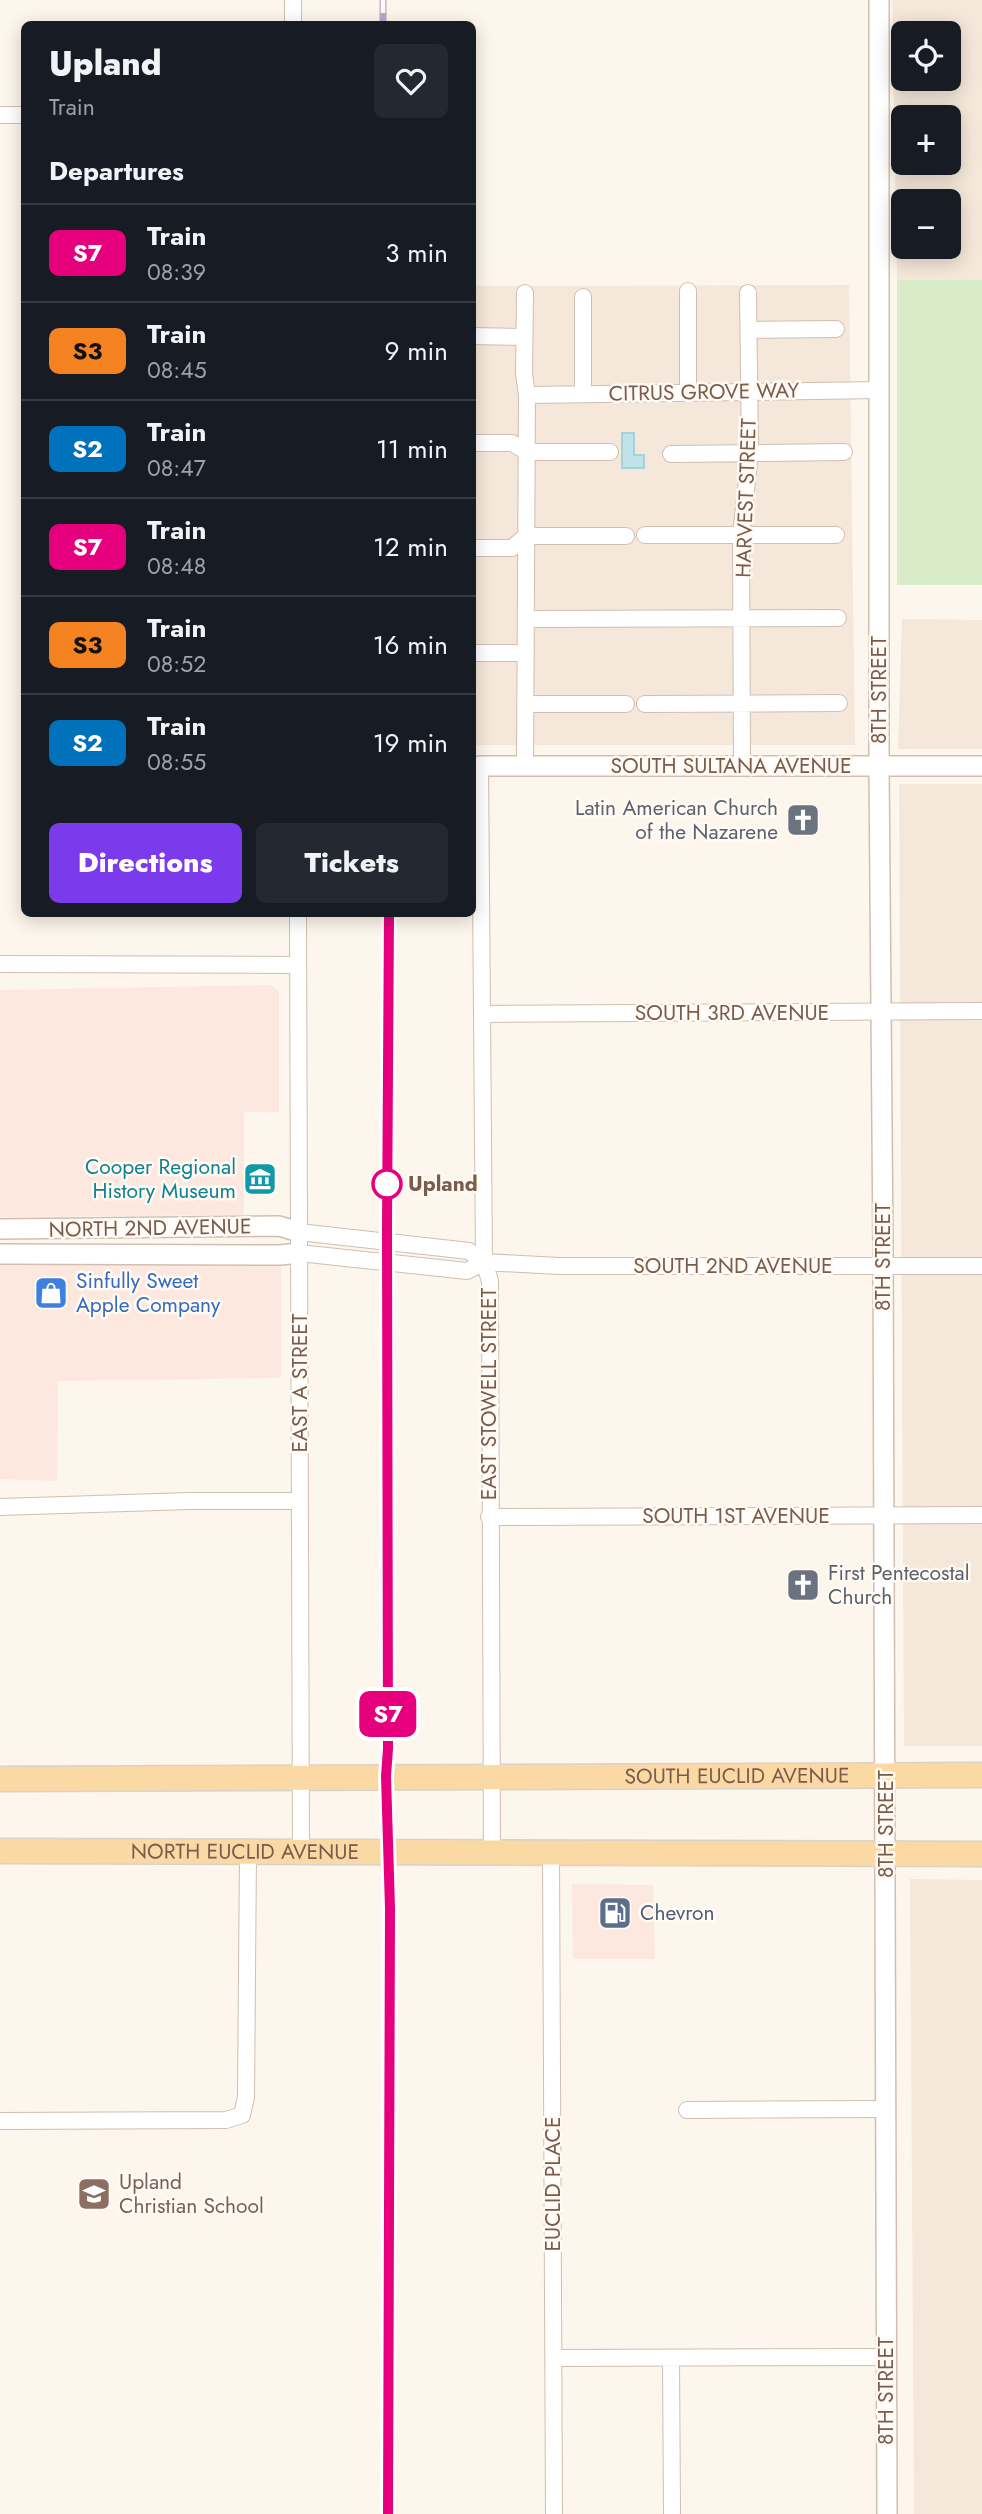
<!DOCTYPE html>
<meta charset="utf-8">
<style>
:root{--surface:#171b24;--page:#242831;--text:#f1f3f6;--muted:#9ea1a6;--line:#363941;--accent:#7c3aed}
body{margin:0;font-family:Jost,sans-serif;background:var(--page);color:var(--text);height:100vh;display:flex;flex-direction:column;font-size:26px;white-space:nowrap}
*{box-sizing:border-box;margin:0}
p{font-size:23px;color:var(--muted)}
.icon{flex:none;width:38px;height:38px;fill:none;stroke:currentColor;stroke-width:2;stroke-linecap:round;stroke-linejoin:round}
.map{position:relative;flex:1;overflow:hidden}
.panel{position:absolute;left:21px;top:21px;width:455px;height:896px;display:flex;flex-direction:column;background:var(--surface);border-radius:10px;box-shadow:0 4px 18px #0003}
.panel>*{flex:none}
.badge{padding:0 14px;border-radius:10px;font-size:24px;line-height:46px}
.fabs{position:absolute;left:891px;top:21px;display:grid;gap:14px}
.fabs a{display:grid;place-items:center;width:70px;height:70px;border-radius:10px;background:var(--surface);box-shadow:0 4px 18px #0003;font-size:35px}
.map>.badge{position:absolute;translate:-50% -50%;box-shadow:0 0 0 4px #fff}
h2{padding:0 28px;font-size:26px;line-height:63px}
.round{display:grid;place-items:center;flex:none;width:74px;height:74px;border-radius:10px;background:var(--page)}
.summary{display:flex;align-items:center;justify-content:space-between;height:119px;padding:0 28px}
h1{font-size:33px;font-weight:800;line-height:52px}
.cta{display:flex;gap:14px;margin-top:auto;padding:14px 28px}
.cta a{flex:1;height:80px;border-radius:10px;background:var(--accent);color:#fff;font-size:28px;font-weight:800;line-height:80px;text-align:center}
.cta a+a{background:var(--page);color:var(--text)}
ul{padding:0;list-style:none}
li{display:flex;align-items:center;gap:21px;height:98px;padding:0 28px;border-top:2px solid var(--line)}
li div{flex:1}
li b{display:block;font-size:26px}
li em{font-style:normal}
li .badge{min-width:77px;font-weight:700;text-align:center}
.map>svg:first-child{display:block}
</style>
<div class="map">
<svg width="982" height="2514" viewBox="0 0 982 2514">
<rect width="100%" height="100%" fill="#fdf6ec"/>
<path fill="#f5e8da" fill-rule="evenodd" d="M 892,0 L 982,0 L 982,280 L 897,280 ZM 948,33 L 948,79 L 903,79 L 903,33 ZM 948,117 L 948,163 L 903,163 L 903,117 ZM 903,201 L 948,201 L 948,247 L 903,247 Z
M 849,285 L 855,745 L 473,745 L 472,286 Z
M 902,619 L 982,620 L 982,749 L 898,749 Z
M 899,784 L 982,784 L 982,1746 L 904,1746 Z
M 910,1879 L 982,1880 L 982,2514 L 914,2514 Z"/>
<path fill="#fde8e0" d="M 271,985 L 279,992 L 279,1112 L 244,1112 L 244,1212 L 242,1215 L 0,1217 L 0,990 Z
M 0,1264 L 281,1266 L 281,1378 L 58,1381 L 57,1481 L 0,1479 Z
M 572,1884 L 653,1885 L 655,1959 L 573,1959 Z"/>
<path fill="#d8ecc9" d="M 897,280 L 982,280 L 982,585 L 897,585 Z"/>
<path fill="#bfe3e8" stroke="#a5d3da" stroke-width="2" d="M 622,433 L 634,433 L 634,455 L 644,455 L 644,468 L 622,468 Z"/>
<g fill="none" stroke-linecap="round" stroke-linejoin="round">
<defs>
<path id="minor" d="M 293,0 L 293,24
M 0,115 L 24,115
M 688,291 L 688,392
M 525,293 L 524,374 L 527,395 L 525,766
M 583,297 L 583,394
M 749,330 L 836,329
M 472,336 L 524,337
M 527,395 L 880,390
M 472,443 L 512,443 L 527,452 L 610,452
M 671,454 L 844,452
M 645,535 L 836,535
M 472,548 L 512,548 L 526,536 L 626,536
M 526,619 L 838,618
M 472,653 L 526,653
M 526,704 L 626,704
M 645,704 L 839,703
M 480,766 L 484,1262 L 490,1281 L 492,1854
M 742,766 L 741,535 L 750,453 L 748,293
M 298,914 L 301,1853
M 0,964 L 298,965
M 482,1014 L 982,1011
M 299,1232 L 469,1251 L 484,1262
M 299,1253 L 467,1271 L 484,1262 L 559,1266 L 982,1266
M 0,1507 L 190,1501 L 300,1501
M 489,1517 L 982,1515
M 551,1854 L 554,2514
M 687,2110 L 885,2109
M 0,2121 L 226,2120 L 242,2115 L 246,2097 L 248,1852
M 554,2358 L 886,2357
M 671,2358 L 672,2514"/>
<path id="tertiary" d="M 879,0 L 879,766 L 883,1248 L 887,2514
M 480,766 L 982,766
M 0,1229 L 279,1226 L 299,1232
M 0,1254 L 280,1255 L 299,1253"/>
<g id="primary">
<path id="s1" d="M 0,1779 L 982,1775"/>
<path id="s2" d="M 0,1851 L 982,1854"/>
</g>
</defs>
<use href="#minor" stroke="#d1beb0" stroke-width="18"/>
<use href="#tertiary" stroke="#d1beb0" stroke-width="22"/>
<use href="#primary" stroke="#dad1cd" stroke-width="27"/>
<use href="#minor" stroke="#fff" stroke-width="16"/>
<use href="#tertiary" stroke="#fff" stroke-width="19"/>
<use href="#primary" stroke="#fbd9a5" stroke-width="24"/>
<defs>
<path id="rail" d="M 383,0 L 383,24
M 388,2514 L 390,1908 L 386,1776 L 389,1749 L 387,1225 L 389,914"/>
</defs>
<use href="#rail" stroke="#b9a8c9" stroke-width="7"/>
<use href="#rail" stroke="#fffaf3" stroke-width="4.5" stroke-dasharray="13" stroke-linecap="butt"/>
</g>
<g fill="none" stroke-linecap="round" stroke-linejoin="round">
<defs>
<path id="line" d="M 388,2514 L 390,1908 L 386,1776 L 388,1749 L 387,1225 L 389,914"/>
</defs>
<use href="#line" stroke="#fff" stroke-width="16"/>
<use href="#line" stroke="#e6007e" stroke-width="10"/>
</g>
<defs>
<symbol id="church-square" viewBox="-11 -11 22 22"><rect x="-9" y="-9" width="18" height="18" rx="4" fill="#6b7280" stroke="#fffaf3"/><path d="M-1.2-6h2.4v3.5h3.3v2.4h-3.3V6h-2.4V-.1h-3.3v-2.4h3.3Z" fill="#fff"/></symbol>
<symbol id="museum-square" viewBox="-11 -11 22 22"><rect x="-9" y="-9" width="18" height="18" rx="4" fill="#0f9aa8" stroke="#fffaf3"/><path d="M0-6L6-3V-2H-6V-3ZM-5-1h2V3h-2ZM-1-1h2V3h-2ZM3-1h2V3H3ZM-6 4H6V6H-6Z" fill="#fff"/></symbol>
<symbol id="shop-square" viewBox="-11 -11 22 22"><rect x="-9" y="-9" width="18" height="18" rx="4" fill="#3f7fe0" stroke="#fffaf3"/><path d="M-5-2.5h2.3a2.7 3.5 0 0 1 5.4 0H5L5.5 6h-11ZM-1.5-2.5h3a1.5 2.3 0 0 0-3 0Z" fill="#fff"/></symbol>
<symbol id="fuel-square" viewBox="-11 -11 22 22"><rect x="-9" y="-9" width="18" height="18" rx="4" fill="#5c6f8a" stroke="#fffaf3"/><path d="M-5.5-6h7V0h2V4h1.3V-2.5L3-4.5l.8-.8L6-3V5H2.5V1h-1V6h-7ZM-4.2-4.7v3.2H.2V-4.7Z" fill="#fff"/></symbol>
<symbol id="school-square" viewBox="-11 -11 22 22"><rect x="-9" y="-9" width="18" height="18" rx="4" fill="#8d6e63" stroke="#fffaf3"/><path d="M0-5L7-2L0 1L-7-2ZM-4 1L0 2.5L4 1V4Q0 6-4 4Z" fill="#fff"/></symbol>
</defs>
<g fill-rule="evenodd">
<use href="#church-square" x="784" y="801" width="38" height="38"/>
<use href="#museum-square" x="241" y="1160" width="38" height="38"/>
<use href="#shop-square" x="32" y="1274" width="38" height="38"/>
<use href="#church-square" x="784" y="1566" width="38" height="38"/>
<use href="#fuel-square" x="596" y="1894" width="38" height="38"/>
<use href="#school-square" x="75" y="2175" width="38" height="38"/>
</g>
<circle fill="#fff" stroke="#e6007e" stroke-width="3.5" cx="387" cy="1184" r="14"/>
<g text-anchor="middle" stroke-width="5" stroke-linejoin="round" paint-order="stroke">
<g font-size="21" fill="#7a5c4d" stroke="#fffaf3">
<text transform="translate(704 392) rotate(-1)" y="7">CITRUS GROVE WAY</text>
<text transform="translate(746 498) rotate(-88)" y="7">HARVEST STREET</text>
<text transform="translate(879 690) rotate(-90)" y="7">8TH STREET</text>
<text x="731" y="773">SOUTH SULTANA AVENUE</text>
<text x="732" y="1020">SOUTH 3RD AVENUE</text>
<text transform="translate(150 1228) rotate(-1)" y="7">NORTH 2ND AVENUE</text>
<text transform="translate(883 1257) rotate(-90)" y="7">8TH STREET</text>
<text x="733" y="1273">SOUTH 2ND AVENUE</text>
<text transform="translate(300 1383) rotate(-90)" y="7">EAST A STREET</text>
<text transform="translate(489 1394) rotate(-90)" y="7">EAST STOWELL STREET</text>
<text x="736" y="1523">SOUTH 1ST AVENUE</text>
<text dy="7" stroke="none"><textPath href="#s1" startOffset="737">SOUTH EUCLID AVENUE</textPath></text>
<text transform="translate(886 1824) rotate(-90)" y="7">8TH STREET</text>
<text dy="7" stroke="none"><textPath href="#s2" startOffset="245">NORTH EUCLID AVENUE</textPath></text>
<text transform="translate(553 2184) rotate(-90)" y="7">EUCLID PLACE</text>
<text transform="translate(886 2391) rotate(-90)" y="7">8TH STREET</text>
</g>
<g font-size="21" fill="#5b616d" stroke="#fffaf3" text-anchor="end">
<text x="778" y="815">Latin American Church<tspan x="778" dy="24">of the Nazarene</tspan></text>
<text x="828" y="1580" text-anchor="start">First Pentecostal<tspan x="828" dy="24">Church</tspan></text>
</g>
<g font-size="21" fill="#0d838f" stroke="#fffaf3" text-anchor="end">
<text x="236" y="1174">Cooper Regional<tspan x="236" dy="24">History Museum</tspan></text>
</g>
<g font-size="21" font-weight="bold" fill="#7a5c4d" stroke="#fffaf3" text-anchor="start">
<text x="408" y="1191">Upland</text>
</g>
<g font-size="21" fill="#366cbe" stroke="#fffaf3" text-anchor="start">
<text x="76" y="1288">Sinfully Sweet<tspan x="76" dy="24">Apple Company</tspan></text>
</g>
<g font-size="21" fill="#4e5e75" stroke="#fffaf3" text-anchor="start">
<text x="640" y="1920">Chevron</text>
</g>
<g font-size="21" fill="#785e54" stroke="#fffaf3" text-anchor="start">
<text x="119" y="2189">Upland<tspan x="119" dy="24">Christian School</tspan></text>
</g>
</g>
</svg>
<div class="fabs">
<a><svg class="icon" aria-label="locate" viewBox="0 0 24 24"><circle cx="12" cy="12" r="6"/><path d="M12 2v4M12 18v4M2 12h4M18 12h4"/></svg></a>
<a>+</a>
<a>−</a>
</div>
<b class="badge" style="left:388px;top:1714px;background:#e6007e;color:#fff">S7</b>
<section class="panel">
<div class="summary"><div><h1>Upland</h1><p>Train</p></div><a class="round"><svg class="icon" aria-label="heart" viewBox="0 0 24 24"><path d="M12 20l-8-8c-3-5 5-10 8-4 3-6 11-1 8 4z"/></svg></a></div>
<h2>Departures</h2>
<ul>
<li><span class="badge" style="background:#e6007e;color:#fff">S7</span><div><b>Train</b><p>08:39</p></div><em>3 min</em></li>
<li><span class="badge" style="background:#f58220;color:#111">S3</span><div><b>Train</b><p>08:45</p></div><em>9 min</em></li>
<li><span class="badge" style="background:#0072bc;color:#fff">S2</span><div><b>Train</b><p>08:47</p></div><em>11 min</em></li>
<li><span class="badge" style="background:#e6007e;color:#fff">S7</span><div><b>Train</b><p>08:48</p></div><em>12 min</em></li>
<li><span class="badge" style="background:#f58220;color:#111">S3</span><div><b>Train</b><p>08:52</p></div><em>16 min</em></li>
<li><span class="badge" style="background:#0072bc;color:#fff">S2</span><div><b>Train</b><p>08:55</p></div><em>19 min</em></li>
</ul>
<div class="cta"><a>Directions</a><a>Tickets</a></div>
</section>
</div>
